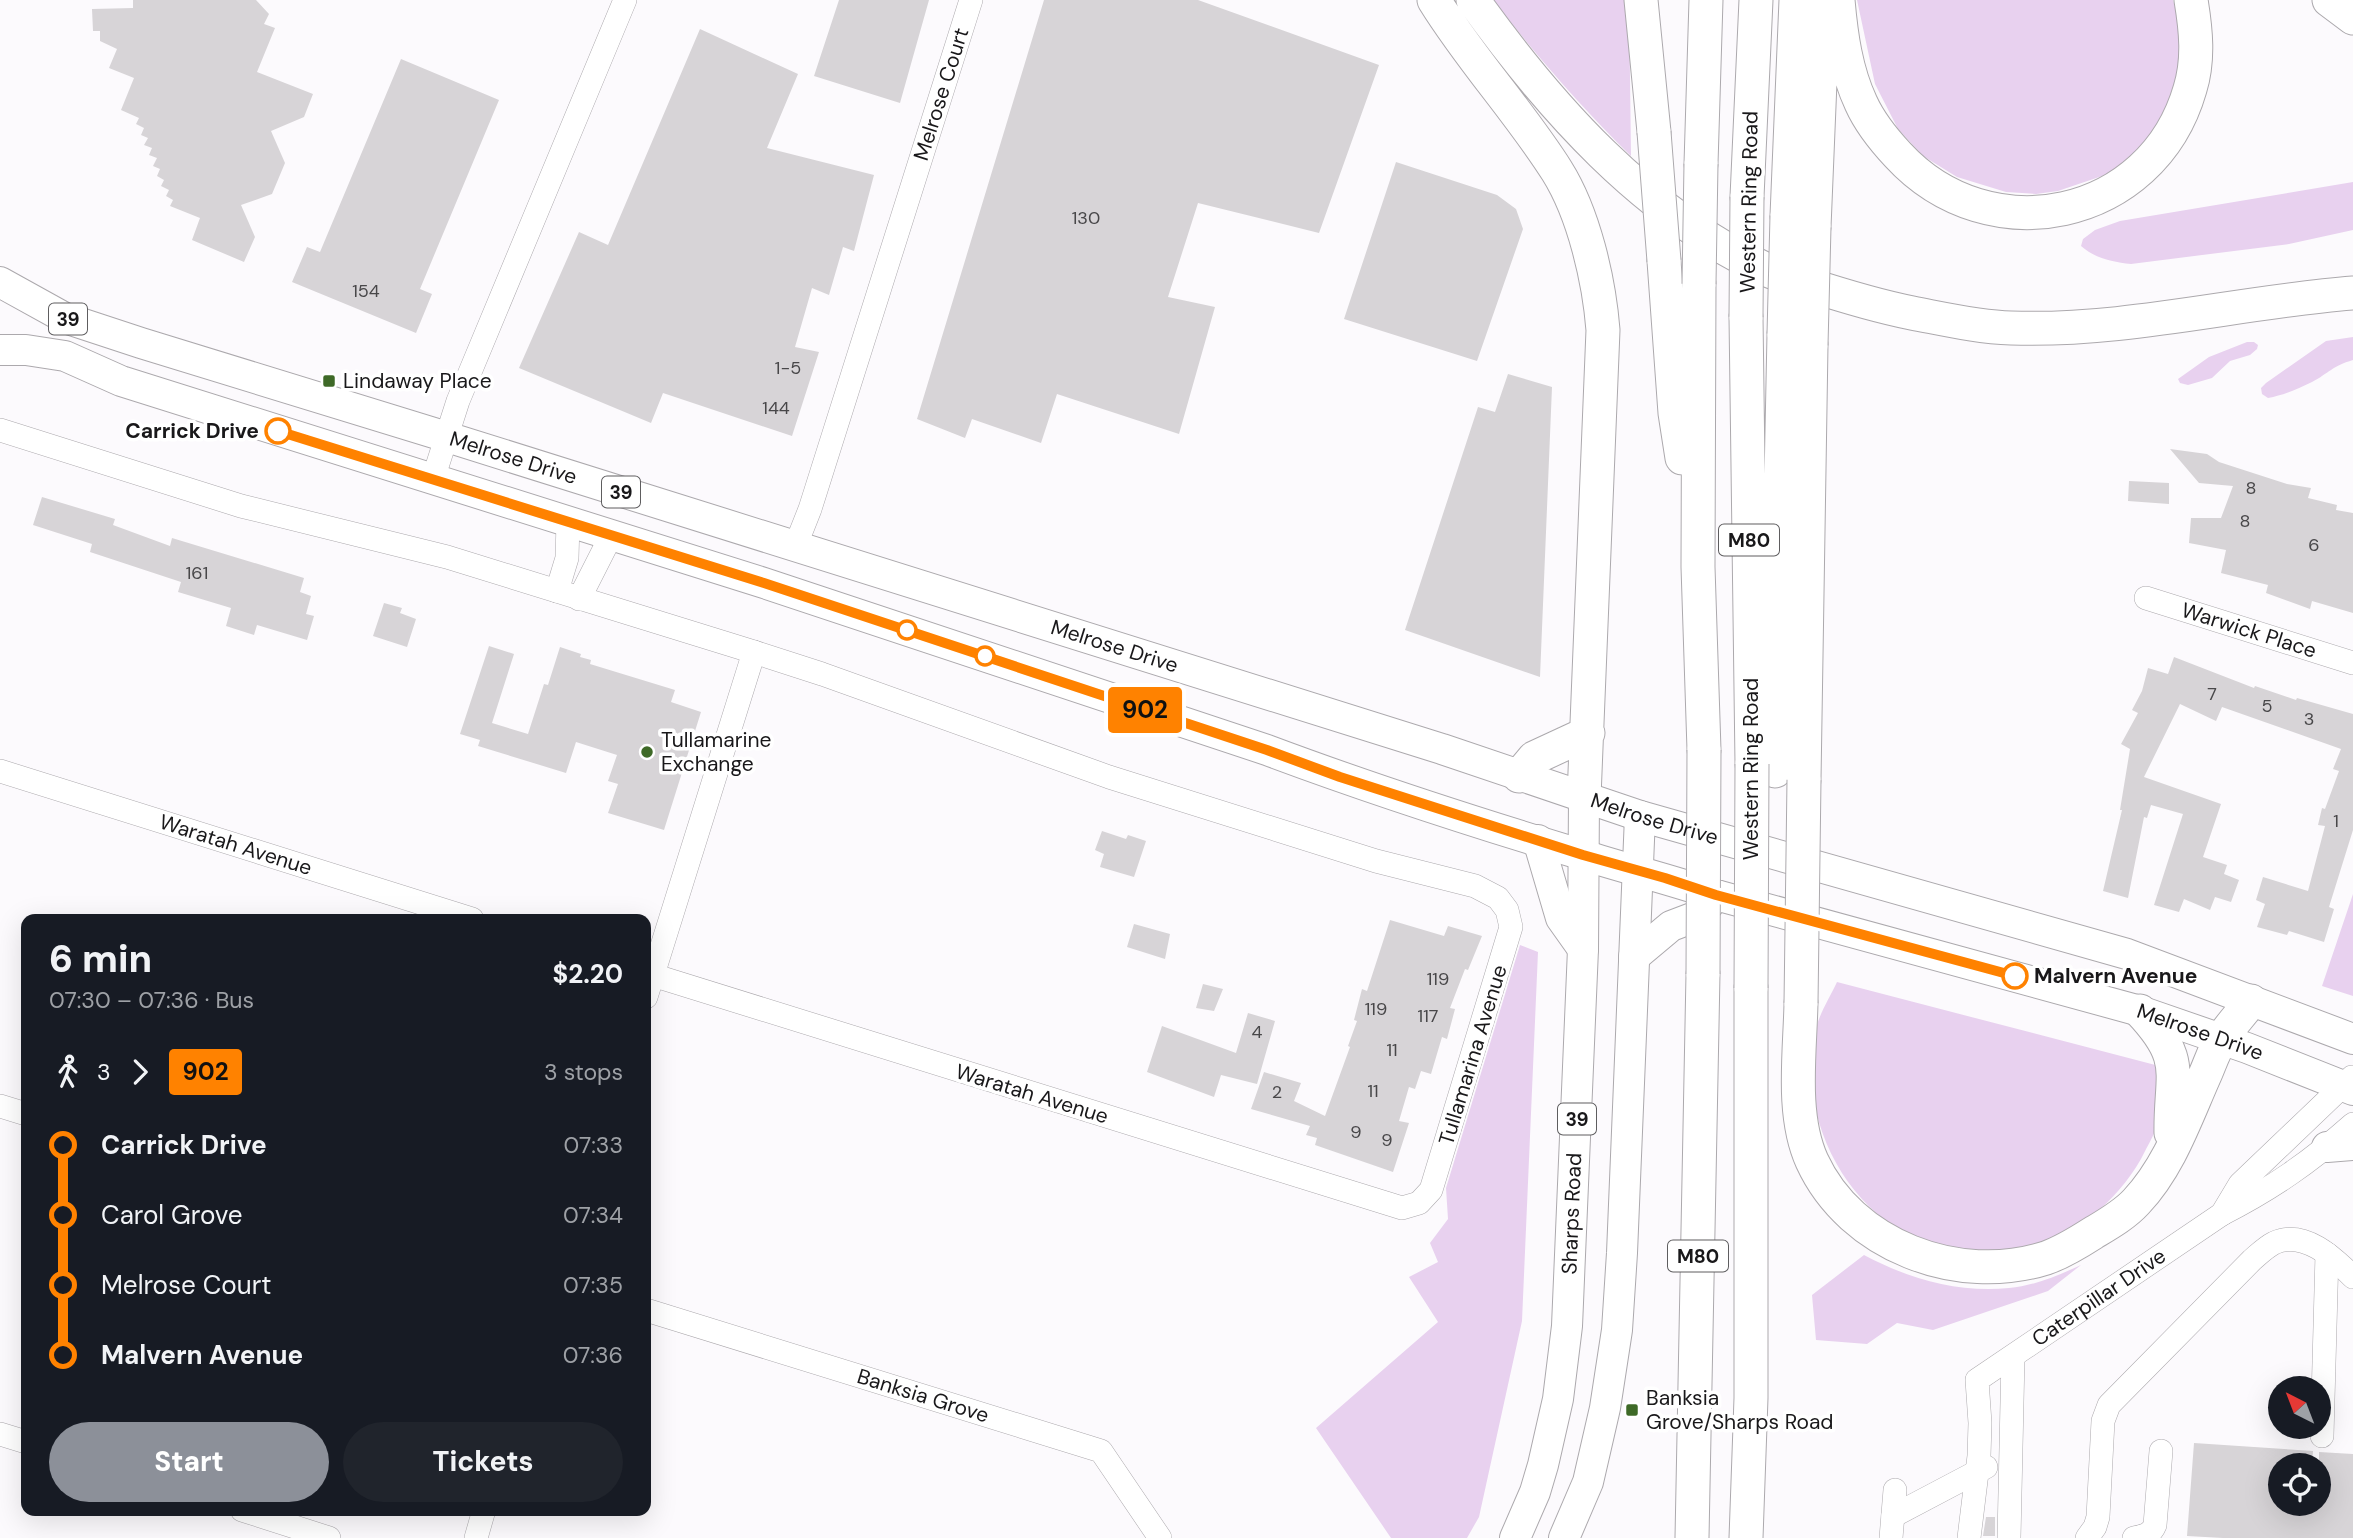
<!DOCTYPE html>
<meta charset="utf-8">
<style>
:root{--surface:#171b24;--page:#20242c;--text:#f1f3f6;--muted:#9ea1a6;--accent:#8c9099}
body{margin:0;font-family:"DM Sans",sans-serif;background:var(--page);color:var(--text);height:100vh;display:flex;flex-direction:column;font-size:26px;white-space:nowrap}
*{box-sizing:border-box;margin:0}
p{font-size:23px;color:var(--muted)}
.icon{flex:none;width:38px;height:38px;fill:none;stroke:currentColor;stroke-width:2;stroke-linecap:round;stroke-linejoin:round}
.map{position:relative;flex:1;overflow:hidden}
.details{position:absolute;left:21px;top:914px;width:630px;height:602px;display:flex;flex-direction:column;background:var(--surface);border-radius:14px;box-shadow:0 7px 28px #0002}
.details>*{flex:none}
.badge{padding:0 14px;border-radius:5px;font-size:24px;line-height:46px}
.needle{width:46px;rotate:318deg}
.fabs{position:absolute;left:2268px;top:1376px;display:grid;gap:14px}
.fabs a{display:grid;place-items:center;width:63px;height:63px;border-radius:50%;background:var(--surface);box-shadow:0 7px 28px #0002;font-size:35px}
.map>.badge{position:absolute;translate:-50% -50%;box-shadow:0 0 0 4px #fff}
.legs{display:flex;align-items:center;gap:10px;height:77px;padding:0 28px;font-size:23px}
.legs p{margin-inline-start:auto}
.headline{display:flex;align-items:center;justify-content:space-between;height:119px;padding:0 28px}
h1{font-size:38px;font-weight:800;line-height:52px}
.button{display:flex;gap:14px;margin-top:auto;padding:14px 28px}
.button a{flex:1;height:80px;border-radius:42px;background:var(--accent);color:#fff;font-size:28px;font-weight:800;line-height:80px;text-align:center}
.button a+a{background:var(--page);color:var(--text)}
ul{padding:0 28px;list-style:none}
li{display:flex;align-items:center;gap:24px;height:70px;font-size:26px}
li i{display:grid;place-items:center;width:10px;height:100%;margin:0 9px;background:currentColor}
li i::after{content:'';width:18px;height:18px;margin:-9px;border:5px solid;border-radius:50%;background:var(--surface)}
li p{margin-inline-start:auto}
li:first-child i{background:linear-gradient(#0000 50%,currentColor 0)}
li:last-child i{background:linear-gradient(currentColor 50%,#0000 0)}
.map>svg:first-child{display:block}
</style>
<div class="map">
<svg width="2353" height="1538" viewBox="0 0 2353 1538">
<rect width="100%" height="100%" fill="#fcfafd"/>
<path fill="#e8d1ef" d="M 1493,0 L 1629,0 L 1631,156 C 1581,107 1536,55 1493,0 Z
M 1857,0 L 2173,0 L 2180,25 L 2181,84 L 2146,146 L 2111,173 L 2058,191 L 2036,194 L 2006,192 L 1957,177 L 1923,156 L 1898,129 L 1875,84 Z
M 2353,182 L 2353,230 L 2289,244 L 2131,264 C 2113,262 2096,259 2081,246 L 2083,239 L 2095,230 L 2120,221 Z
M 2353,337 L 2353,360 C 2332,366 2329,373 2312,382 C 2298,389 2284,395 2268,398 L 2262,394 L 2261,388 L 2266,383 L 2326,341 Z
M 2247,342 L 2254,342 L 2258,345 L 2257,349 L 2250,355 L 2230,361 L 2212,378 L 2188,385 L 2180,383 L 2178,379 L 2209,357 Z
M 2353,894 L 2353,996 L 2322,986 Z
M 1520,945 L 1538,952 L 1522,1321 L 1479,1517 L 1467,1538 L 1391,1538 L 1316,1428 L 1438,1322 L 1409,1277 L 1438,1262 L 1430,1243 L 1448,1219 L 1446,1188 Z
M 1837,982 L 2163,1067 C 2163,1082 2164,1100 2161,1115 C 2157,1130 2148,1145 2141,1159 C 2101,1228 2031,1261 1953,1249 C 1937,1247 1920,1243 1907,1236 C 1899,1232 1892,1225 1885,1220 C 1828,1177 1798,1096 1817,1025 C 1821,1011 1831,995 1837,982 Z
M 1864,1255 C 1909,1279 1958,1293 2009,1288 C 2034,1286 2059,1275 2081,1265 L 2048,1291 L 1933,1330 L 1897,1323 L 1867,1344 L 1816,1340 L 1812,1295 Z"/>
<path fill="#d7d4d7" d="M 133,0 L 256,0 L 269,14 L 264,24 L 275,28 L 257,72 L 313,94 L 304,117 L 271,131 L 285,163 L 272,194 L 241,205 L 255,237 L 244,262 L 192,240 L 200,218 L 170,206 L 173,200 L 166,196 L 169,190 L 161,186 L 164,180 L 157,176 L 160,169 L 153,166 L 157,158 L 149,155 L 152,148 L 144,145 L 148,138 L 141,135 L 144,128 L 136,124 L 139,118 L 121,110 L 134,78 L 109,68 L 117,49 L 100,41 L 100,31 L 93,31 L 92,9 L 133,8 Z
M 839,0 L 929,0 L 900,103 L 814,76 Z
M 1044,0 L 1198,0 L 1379,65 L 1319,233 L 1198,203 L 1168,297 L 1215,307 L 1179,434 L 1057,394 L 1041,443 L 972,419 L 965,438 L 917,419 Z
M 700,29 L 798,74 L 767,148 L 874,175 L 854,251 L 843,247 L 829,295 L 812,288 L 795,347 L 819,352 L 792,436 L 663,393 L 651,423 L 519,368 L 579,232 L 608,245 Z
M 401,59 L 499,100 L 420,289 L 432,294 L 416,333 L 292,282 L 307,247 L 320,252 Z
M 1396,162 L 1497,195 L 1516,209 L 1523,229 L 1477,361 L 1344,319 Z
M 1508,374 L 1552,387 L 1540,677 L 1405,630 L 1478,407 L 1495,412 Z
M 2170,449 L 2207,454 L 2219,462 L 2287,484 L 2311,488 L 2308,498 L 2337,505 L 2336,510 L 2353,513 L 2353,613 L 2312,601 L 2310,609 L 2266,593 L 2268,585 L 2221,573 L 2226,550 L 2189,543 L 2191,518 L 2221,518 L 2233,486 L 2199,483 Z
M 2129,481 L 2169,483 L 2169,504 L 2128,501 Z
M 42,497 L 115,519 L 113,525 L 170,546 L 172,538 L 304,578 L 300,592 L 311,596 L 306,614 L 314,616 L 307,640 L 257,625 L 254,635 L 226,626 L 231,608 L 178,592 L 181,582 L 90,552 L 92,544 L 33,525 Z
M 384,603 L 402,608 L 400,613 L 416,619 L 407,647 L 373,636 Z
M 489,646 L 514,654 L 492,723 L 528,734 L 544,684 L 548,685 L 560,647 L 581,654 L 580,657 L 591,660 L 590,664 L 675,690 L 671,702 L 701,712 L 664,830 L 608,813 L 618,784 L 608,781 L 617,755 L 576,742 L 566,773 L 478,746 L 480,740 L 460,734 Z
M 2174,657 L 2254,688 L 2255,686 L 2296,700 L 2297,698 L 2353,714 L 2353,830 L 2329,907 L 2334,909 L 2324,942 L 2289,931 L 2287,935 L 2257,927 L 2265,904 L 2256,900 L 2263,877 L 2308,891 L 2325,826 L 2318,825 L 2322,808 L 2325,809 L 2339,771 L 2333,769 L 2341,749 L 2222,707 L 2216,721 L 2180,704 L 2144,777 L 2221,804 L 2203,857 L 2227,865 L 2224,874 L 2239,880 L 2231,902 L 2215,897 L 2210,910 L 2184,899 L 2179,912 L 2154,905 L 2183,814 L 2151,805 L 2147,818 L 2144,817 L 2128,898 L 2103,891 L 2122,810 L 2120,810 L 2130,749 L 2121,744 L 2138,713 L 2132,710 L 2142,691 L 2148,668 L 2168,674 Z
M 1102,831 L 1126,839 L 1128,835 L 1146,841 L 1134,877 L 1100,867 L 1104,854 L 1095,850 Z
M 1390,920 L 1444,936 L 1448,926 L 1482,936 L 1468,970 L 1465,969 L 1450,1008 L 1455,1009 L 1447,1039 L 1442,1037 L 1431,1074 L 1421,1071 L 1415,1089 L 1409,1087 L 1399,1121 L 1409,1123 L 1393,1172 L 1315,1145 L 1317,1138 L 1306,1135 L 1310,1126 L 1251,1109 L 1264,1072 L 1301,1083 L 1294,1101 L 1325,1116 L 1350,1047 L 1348,1046 L 1357,1021 L 1354,1020 L 1362,989 L 1367,991 Z
M 1134,924 L 1170,934 L 1165,959 L 1127,947 Z
M 1203,984 L 1223,989 L 1214,1011 L 1196,1008 Z
M 1248,1013 L 1275,1021 L 1257,1084 L 1221,1075 L 1214,1097 L 1147,1072 L 1162,1026 L 1236,1053 Z
M 2194,1443 L 2313,1451 L 2312,1465 L 2280,1465 L 2280,1503 L 2319,1503 L 2319,1452 L 2353,1454 L 2353,1538 L 2223,1538 L 2187,1536 Z
M 1986,1517 L 1995,1517 L 1995,1536 L 1983,1536 Z"/>
<g fill="none" stroke-linecap="round" stroke-linejoin="round">
<defs>
<g id="minor">
<path d="M 0,430 L 241,506 L 447,557 L 754,652 L 822,674 L 1109,777 L 1376,861 L 1475,886 L 1498,898 L 1507,910 L 1511,927 L 1431,1190 L 1419,1203 L 1402,1208 L 646,973"/>
<path d="M 433,479 L 458,401 L 625,0"/>
<path id="s1" d="M 795,547 L 810,509 L 971,0"/>
<path d="M 557,591 L 567,558 L 568,522"/>
<path id="s2" d="M 2146,598 L 2353,663"/>
<path d="M 579,599 L 612,534"/>
<path id="s3" d="M 0,771 L 472,919"/>
<path d="M 646,997 L 754,652"/>
<path d="M 0,1106 L 26,1114"/>
<path d="M 2222,1214 L 2240,1184 L 2352,1077"/>
<path id="s4" d="M 646,1310 L 1101,1451 L 1160,1538"/>
<path d="M 0,1434 L 26,1442"/>
<path d="M 2322,1436 L 2327,1254"/>
<path d="M 242,1510 L 329,1538"/>
<path d="M 1893,1516 L 1986,1467"/>
<path d="M 476,1538 L 484,1510"/>
<path d="M 1891,1538 L 1895,1490"/>
<path id="s5" d="M 1969,1538 L 1979,1456 L 1980,1423 L 1977,1380 L 2222,1214 C 2273,1188 2310,1162 2353,1124"/>
<path d="M 2009,1538 L 2013,1357"/>
<path d="M 2087,1538 L 2095,1527 L 2098,1517 L 2103,1421 L 2109,1405 L 2252,1260 C 2259,1254 2266,1247 2274,1243 C 2304,1229 2334,1258 2353,1277"/>
<path d="M 2134,1538 C 2143,1536 2151,1535 2155,1525 L 2161,1451"/>
</g>
<g id="major">
<path id="s6" d="M 0,282 L 65,318 L 141,343 L 447,437 L 1442,749 L 1640,816 L 2127,954 L 2353,1039"/>
<path id="s7" d="M 0,350 L 26,350 L 65,356 L 121,381 L 764,583 L 1267,750 C 1371,789 1477,823 1583,855 C 1627,869 1672,880 1716,895 L 2140,1011 L 2247,1048 L 2353,1090"/>
<path d="M 1538,840 L 1561,918 L 1583,949"/>
<path d="M 1634,957 L 1671,926 L 1700,915 L 1716,895"/>
<path d="M 2327,1147 L 2353,1145"/>
<path id="s8" d="M 1515,1538 L 1535,1492 L 1543,1465 L 1558,1399 L 1567,1326 L 1583,949 L 1584,797"/>
<path d="M 1564,1538 L 1588,1482 L 1605,1408 L 1617,1330 L 1622,1253 L 1640,816"/>
</g>
<path id="highway" d="M 1434,0 C 1471,60 1519,111 1557,171 C 1584,214 1599,280 1603,330 L 1584,797
M 1473,0 C 1549,106 1644,214 1765,269 C 1780,276 1796,280 1810,285 C 1844,296 1877,306 1912,313 C 1944,319 1978,327 2011,328 C 2126,332 2239,302 2353,293
M 1641,0 L 1654,132
M 1838,0 C 1841,35 1846,71 1861,103 C 1870,123 1883,139 1898,155 C 1989,254 2152,221 2190,89 C 2199,60 2196,30 2191,0
M 2329,0 L 2353,18
M 1701,164 L 1706,0
M 1747,197 L 1756,0
M 1787,216 L 1796,0
M 1814,227 L 1823,9
M 1664,261 L 1675,413 L 1682,458
M 1699,284 L 1698,567 L 1704,750
M 1746,317 L 1752,764
M 1775,771 L 1784,334
M 1519,776 L 1534,758 L 1588,733
M 1804,780 L 1811,345
M 1801,1003 C 1800,1053 1791,1115 1812,1161 C 1851,1246 1958,1286 2046,1258 C 2063,1252 2079,1242 2093,1233 C 2108,1224 2124,1215 2136,1202 C 2169,1167 2185,1120 2204,1077 C 2210,1064 2214,1050 2222,1038 C 2231,1025 2242,1013 2251,1001
M 2140,1011 C 2187,1061 2170,1073 2171,1133
M 1692,1538 L 1703,974
M 1746,1538 L 1751,1398 L 1751,988"/>
</defs>
<use href="#minor" stroke="#aca9ad" stroke-width="24"/>
<use href="#major" stroke="#aca9ad" stroke-width="32"/>
<use href="#highway" stroke="#aca9ad" stroke-width="35"/>
<use href="#minor" stroke="#fff" stroke-width="23"/>
<use href="#major" stroke="#fff" stroke-width="30"/>
<use href="#highway" stroke="#fff" stroke-width="33"/>
<defs>
<path id="highway-bridge" d="M 1654,132 L 1664,261
M 1699,284 L 1701,164
M 1746,317 L 1747,197
M 1784,334 L 1787,216
M 1811,345 L 1814,227
M 1703,974 L 1704,750
M 1751,988 L 1752,764
M 1801,1003 L 1804,780"/>
</defs>
<use href="#highway-bridge" stroke="#aca9ad" stroke-width="35" stroke-linecap="butt"/>
<use href="#highway-bridge" stroke="#fff" stroke-width="33"/>
</g>
<g fill="none" stroke-linecap="round" stroke-linejoin="round">
<defs>
<path id="line-1" d="M 278,431 L 764,583 L 1267,750 L 1340,777 L 1583,855 L 1665,878 L 1716,895 L 2015,976"/>
</defs>
<use href="#line-1" stroke="#fff" stroke-width="16"/>
<use href="#line-1" stroke="#ff8200" stroke-width="10"/>
</g>
<g fill="#3e6927" stroke="#fff" stroke-width="2.5">
<rect x="322" y="374" width="14" height="14" rx="3.5"/>
<circle cx="647" cy="752" r="7"/>
<rect x="1625" y="1403" width="14" height="14" rx="3.5"/>
</g>
<g fill="#fff" stroke="#ff8200" stroke-width="3.5">
<circle cx="278" cy="431" r="12"/>
<circle cx="907" cy="630" r="9"/>
<circle cx="985" cy="656" r="9"/>
<circle cx="2015" cy="976" r="12"/>
</g>
<g text-anchor="middle" stroke-width="7" stroke-linejoin="round" paint-order="stroke">
<g font-size="18" fill="#484749">
<text x="1086" y="224">130</text>
<text x="366" y="297">154</text>
<text x="788" y="374">1-5</text>
<text x="776" y="414">144</text>
<text x="2251" y="494">8</text>
<text x="2245" y="527">8</text>
<text x="2314" y="551">6</text>
<text x="197" y="579">161</text>
<text x="2212" y="700">7</text>
<text x="2267" y="712">5</text>
<text x="2309" y="725">3</text>
<text x="2336" y="827">1</text>
<text x="1438" y="985">119</text>
<text x="1376" y="1015">119</text>
<text x="1428" y="1022">117</text>
<text x="1257" y="1038">4</text>
<text x="1392" y="1056">11</text>
<text x="1373" y="1097">11</text>
<text x="1277" y="1098">2</text>
<text x="1356" y="1138">9</text>
<text x="1387" y="1146">9</text>
</g>
<g fill="#fff" stroke="#5e5d5f" stroke-width="2">
<rect x="49" y="303.5" width="38" height="31" rx="5"/>
<rect x="602" y="476.5" width="38" height="31" rx="5"/>
<rect x="1719" y="524.5" width="60" height="31" rx="5"/>
<rect x="1558" y="1103.5" width="38" height="31" rx="5"/>
<rect x="1668" y="1240.5" width="60" height="31" rx="5"/>
</g>
<g font-size="19" font-weight="bold" fill="#19181a">
<text x="68" y="326">39</text>
<text x="621" y="499">39</text>
<text x="1749" y="547">M80</text>
<text x="1577" y="1126">39</text>
<text x="1698" y="1263">M80</text>
</g>
<g font-size="21" fill="#19181a" stroke="#fff">
<text dy="7" stroke="none"><textPath href="#s1" startOffset="476">Melrose Court</textPath></text>
<text transform="translate(1749 202) rotate(-89)" y="7">Western Ring Road</text>
<text dy="7" stroke="none"><textPath href="#s6" startOffset="544">Melrose Drive</textPath></text>
<text dy="7" stroke="none"><textPath href="#s2" startOffset="108">Warwick Place</textPath></text>
<text dy="7" stroke="none"><textPath href="#s6" startOffset="1174">Melrose Drive</textPath></text>
<text transform="translate(1751 769) rotate(-90)" y="7">Western Ring Road</text>
<text dy="7" stroke="none"><textPath href="#s6" startOffset="1741">Melrose Drive</textPath></text>
<text dy="7" stroke="none"><textPath href="#s3" startOffset="247">Waratah Avenue</textPath></text>
<text dy="7" stroke="none"><textPath href="#s7" startOffset="2306">Melrose Drive</textPath></text>
<text transform="translate(1473 1055) rotate(-73)" y="7">Tullamarina Avenue</text>
<text transform="translate(1032 1094) rotate(17)" y="7">Waratah Avenue</text>
<text dy="7" stroke="none"><textPath href="#s8" startOffset="332">Sharps Road</textPath></text>
<text dy="7" stroke="none"><textPath href="#s5" startOffset="306">Caterpillar Drive</textPath></text>
<text dy="7" stroke="none"><textPath href="#s4" startOffset="290">Banksia Grove</textPath></text>
</g>
<g font-size="21" fill="#19181a" stroke="#fff" text-anchor="start">
<text x="343" y="388">Lindaway Place</text>
<text x="661" y="747">Tullamarine<tspan x="661" dy="24">Exchange</tspan></text>
<text x="1646" y="1405">Banksia<tspan x="1646" dy="24">Grove/Sharps Road</tspan></text>
</g>
<g font-size="21" font-weight="bold" fill="#19181a" stroke="#fff" text-anchor="end">
<text x="259" y="438">Carrick Drive</text>
<text x="2034" y="983" text-anchor="start">Malvern Avenue</text>
</g>
</g>
</svg>
<div class="fabs">
<a><svg class="needle" viewBox="-14 -14 28 28"><path d="M0-13l5 13h-10z" fill="#e53935"/><path d="M0 13l5-13h-10z" fill="#9ea1a6"/></svg></a>
<a><svg class="icon" aria-label="locate" viewBox="0 0 24 24"><circle cx="12" cy="12" r="6"/><path d="M12 2v4M12 18v4M2 12h4M18 12h4"/></svg></a>
</div>
<b class="badge" style="left:1145px;top:710px;background:#ff8200;color:#111">902</b>
<section class="details">
<div class="headline"><div><h1>6 min</h1><p>07:30 – 07:36 · Bus</p></div><b>$2.20</b></div>
<div class="legs"><svg class="icon" aria-label="walk" viewBox="0 0 24 24"><circle cx="13" cy="4" r="2"/><path d="M13 8l-2 6 4 7M11 14l-3 7M7 12l3-4h3l4 4"/></svg>3<svg class="icon" aria-label="forward" viewBox="0 0 24 24"><path d="M9 5l7 7-7 7"/></svg><b class="badge" style="background:#ff8200;color:#111">902</b><p>3 stops</p></div>
<ul>
<li><i style="color:#ff8200"></i><b>Carrick Drive</b><p>07:33</p></li>
<li><i style="color:#ff8200"></i><span>Carol Grove</span><p>07:34</p></li>
<li><i style="color:#ff8200"></i><span>Melrose Court</span><p>07:35</p></li>
<li><i style="color:#ff8200"></i><b>Malvern Avenue</b><p>07:36</p></li>
</ul>
<div class="button"><a>Start</a><a>Tickets</a></div>
</section>
</div>
